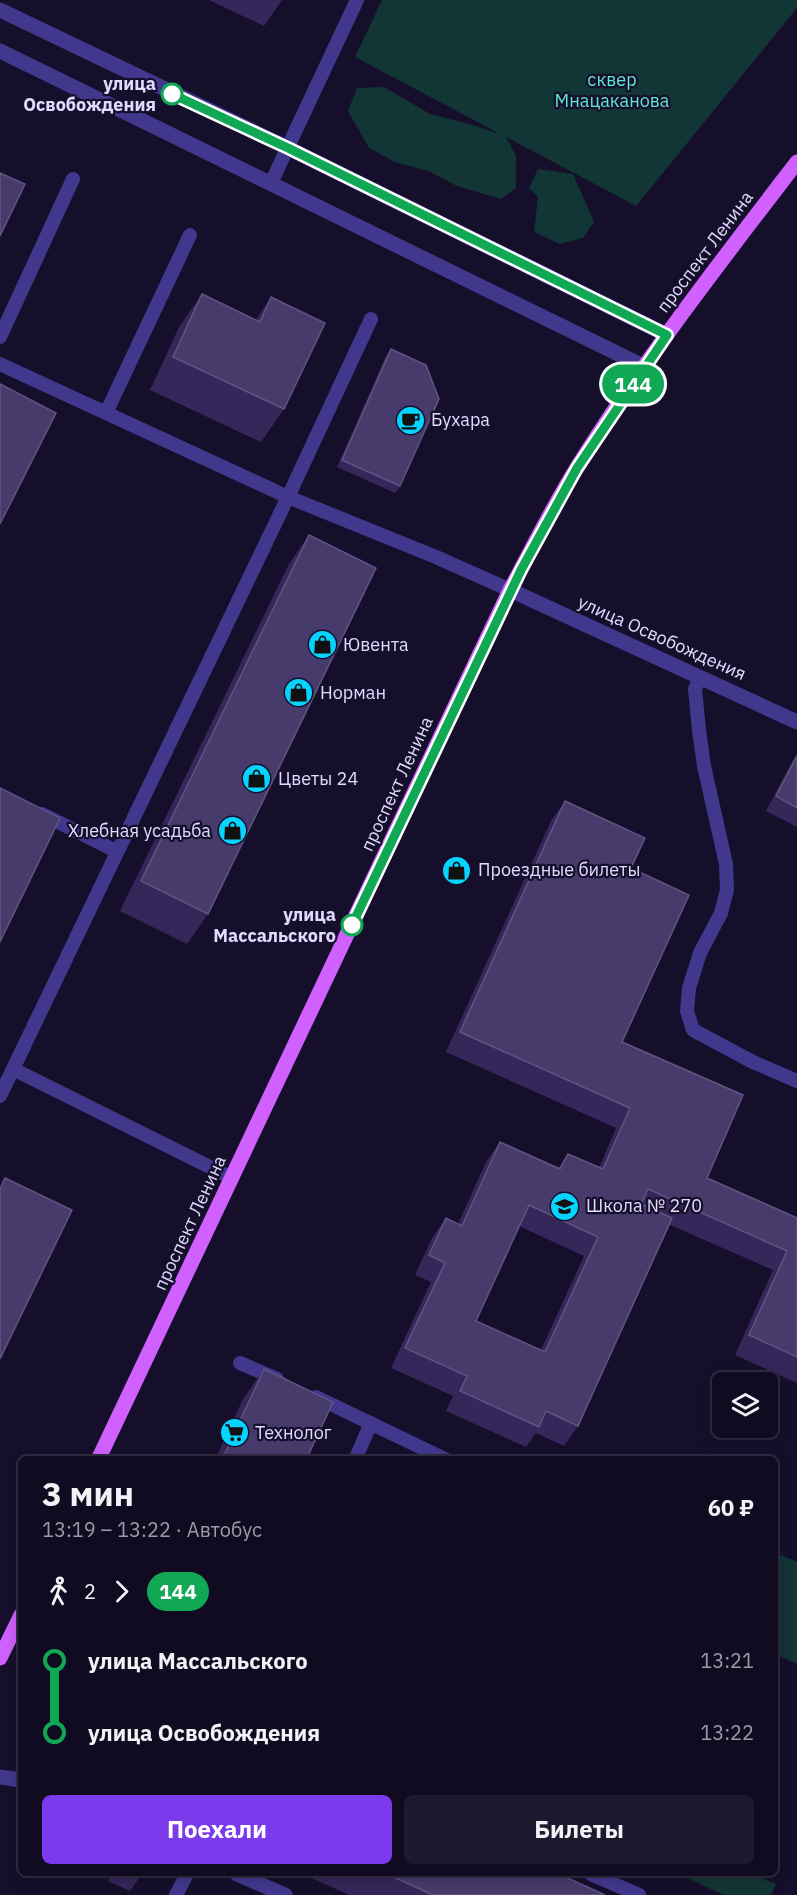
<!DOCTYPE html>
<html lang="ru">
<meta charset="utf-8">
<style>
:root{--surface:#100b21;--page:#1e192e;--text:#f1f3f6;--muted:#9c9ba5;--line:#302b3f;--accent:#7c3aed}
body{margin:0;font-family:"IBM Plex Sans",sans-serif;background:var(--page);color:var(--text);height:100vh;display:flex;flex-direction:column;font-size:22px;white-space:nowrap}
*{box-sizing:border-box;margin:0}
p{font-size:20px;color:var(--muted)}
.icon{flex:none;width:33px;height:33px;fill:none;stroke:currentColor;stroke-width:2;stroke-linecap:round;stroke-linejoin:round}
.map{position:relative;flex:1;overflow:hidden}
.drawer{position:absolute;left:18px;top:1456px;width:760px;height:420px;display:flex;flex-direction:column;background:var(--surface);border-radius:9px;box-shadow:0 3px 15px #0003,0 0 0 2px var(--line)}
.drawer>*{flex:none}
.badge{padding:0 12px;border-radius:20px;font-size:21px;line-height:39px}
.buttons{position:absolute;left:712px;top:1372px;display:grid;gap:12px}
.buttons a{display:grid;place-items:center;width:66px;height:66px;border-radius:9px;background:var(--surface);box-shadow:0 3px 15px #0003,0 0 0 2px var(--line);font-size:30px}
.map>.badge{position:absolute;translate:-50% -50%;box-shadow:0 0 0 3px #fff}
.legs{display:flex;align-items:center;gap:9px;height:66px;padding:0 24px;font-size:20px}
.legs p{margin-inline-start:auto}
.headline{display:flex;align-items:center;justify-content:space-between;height:102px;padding:0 24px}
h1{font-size:33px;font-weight:700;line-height:45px}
.cta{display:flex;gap:12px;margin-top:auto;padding:12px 24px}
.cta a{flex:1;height:69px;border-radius:9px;background:var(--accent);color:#fff;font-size:24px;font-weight:700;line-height:69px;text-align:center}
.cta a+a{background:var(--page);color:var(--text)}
ul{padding:0 24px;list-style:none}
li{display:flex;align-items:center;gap:21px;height:72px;font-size:22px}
li i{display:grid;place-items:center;width:9px;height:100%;margin:0 8px;background:currentColor}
li i::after{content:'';width:15px;height:15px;margin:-8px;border:4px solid;border-radius:50%;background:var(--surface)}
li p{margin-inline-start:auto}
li:first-child i{background:linear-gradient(#0000 50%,currentColor 0)}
li:last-child i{background:linear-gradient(currentColor 50%,#0000 0)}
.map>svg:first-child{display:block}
</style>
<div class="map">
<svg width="797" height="1895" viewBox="0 0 797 1895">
<rect width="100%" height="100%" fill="#160f2c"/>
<path fill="#123536" d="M 382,0 L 797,0 L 797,8 L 636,206 L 506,137 L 516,156 L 516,188 L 501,199 L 457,186 L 428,171 L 395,162 L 369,148 L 348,111 L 357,88 L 384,87 L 430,114 L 469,124 L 500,134 L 355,57 Z
M 538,169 L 573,174 L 594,222 L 583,238 L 560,244 L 534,232 L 538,197 L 529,188 Z
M 776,1553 L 797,1562 L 797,1664 L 776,1654 Z
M 684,1874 L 753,1874 L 776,1884 L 771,1895 L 724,1895 L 683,1876 Z"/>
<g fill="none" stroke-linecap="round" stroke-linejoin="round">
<path stroke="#41388e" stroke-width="14" d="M 271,183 L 357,0
M 0,337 L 73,179
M 0,364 L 288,497 L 436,557 L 510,590
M 106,413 L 190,235
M 700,677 L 695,689 L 699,730 L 704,766 L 726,864 L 727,890 L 721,913 L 700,953 L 689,988 L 687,1011 L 693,1030 L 753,1062 L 797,1081
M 42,814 L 116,851
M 13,1069 L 232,1178
M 0,1096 L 288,497 L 371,319
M 240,1363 L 277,1379
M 316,1397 L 447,1460
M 355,1460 L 371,1423
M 591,1874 L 639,1895
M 176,1895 L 187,1874"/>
<path stroke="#41388e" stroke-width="15" d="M 0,10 L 288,148 L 667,335
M 0,51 L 645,367
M 510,590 L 797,722
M 0,1777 L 21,1780
M 237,1874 L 285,1895"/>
<path stroke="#d061ff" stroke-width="15" d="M 98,1460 L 510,590 C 532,549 553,506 578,466 C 644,360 721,261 797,162
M 0,1658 L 21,1615"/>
</g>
<path fill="#35275a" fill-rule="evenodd" d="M 209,0 L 282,0 L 264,26 Z
M 202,294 L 256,320 L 271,297 L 284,409 L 261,442 L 150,390 L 179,327 Z
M 391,349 L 400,486 L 395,493 L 337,467 L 386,356 Z
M 309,535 L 208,914 L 187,944 L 120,911 L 289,564 Z
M 797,754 L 797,827 L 766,811 L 793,760 Z
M 565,801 L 631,868 L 622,1042 L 707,1178 L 797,1217 L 797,1383 L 735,1355 L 773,1270 L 670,1225 L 578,1426 L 564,1446 L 536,1433 L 526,1447 L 446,1411 L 453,1396 L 391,1368 L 431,1282 L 415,1275 L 432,1238 L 446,1218 L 458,1224 L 486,1162 L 500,1142 L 558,1168 L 568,1154 L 599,1168 L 616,1128 L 446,1052 L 551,821 ZM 519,1226 L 584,1256 L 541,1350 L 476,1321 Z
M 264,1369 L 306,1460 L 215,1460 L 243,1399 Z
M 112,1874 L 142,1874 L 130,1891 L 108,1881 Z
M 303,1874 L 559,1874 L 605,1895 L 349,1895 Z"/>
<path fill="#473b6c" stroke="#605483" stroke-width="1.5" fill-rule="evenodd" d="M 0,173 L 25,184 L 0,236 Z
M 202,294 L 260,322 L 271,297 L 325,323 L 284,409 L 173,357 Z
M 391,349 L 426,365 L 439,399 L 400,486 L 342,460 Z
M 0,384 L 56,413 L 0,524 Z
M 309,535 L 376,568 L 208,914 L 141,881 Z
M 797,756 L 797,808 L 776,796 Z
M 0,788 L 60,818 L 0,942 Z
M 565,801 L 645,838 L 631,868 L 689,895 L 622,1042 L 743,1095 L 707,1178 L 797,1218 L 797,1357 L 749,1335 L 787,1251 L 648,1189 L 641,1204 L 672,1218 L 578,1426 L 546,1411 L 539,1427 L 460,1391 L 467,1376 L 405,1348 L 445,1263 L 429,1255 L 446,1218 L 462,1226 L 500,1142 L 560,1169 L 568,1154 L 603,1169 L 630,1108 L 460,1032 ZM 529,1205 L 598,1237 L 545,1352 L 476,1321 Z
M 5,1178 L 72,1210 L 0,1359 L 0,1189 Z
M 264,1369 L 333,1402 L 306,1460 L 222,1460 Z
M 134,1874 L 142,1874 L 140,1877 Z
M 387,1874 L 559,1874 L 605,1895 L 433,1895 Z"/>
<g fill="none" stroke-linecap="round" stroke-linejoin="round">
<defs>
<path id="line-1" d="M 172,94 L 288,148 L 667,335 L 577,468 L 521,570 L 352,925"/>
</defs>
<use href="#line-1" stroke="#fff" stroke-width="14"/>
<use href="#line-1" stroke="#10a855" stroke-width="9"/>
</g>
<defs>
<symbol id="cafe-disc" viewBox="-11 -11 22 22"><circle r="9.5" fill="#06d4ff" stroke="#160f2c"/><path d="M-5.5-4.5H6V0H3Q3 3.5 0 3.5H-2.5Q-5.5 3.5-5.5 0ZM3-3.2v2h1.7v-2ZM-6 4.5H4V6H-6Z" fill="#111"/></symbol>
<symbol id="shop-disc" viewBox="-11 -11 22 22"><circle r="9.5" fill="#06d4ff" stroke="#160f2c"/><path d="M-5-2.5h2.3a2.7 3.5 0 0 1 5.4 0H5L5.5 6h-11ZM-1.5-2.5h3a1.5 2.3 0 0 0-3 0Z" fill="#111"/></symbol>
<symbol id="school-disc" viewBox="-11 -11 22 22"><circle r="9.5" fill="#06d4ff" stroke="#160f2c"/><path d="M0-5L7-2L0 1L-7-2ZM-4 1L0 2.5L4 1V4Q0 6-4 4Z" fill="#111"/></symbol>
<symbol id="supermarket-disc" viewBox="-11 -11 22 22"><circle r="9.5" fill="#06d4ff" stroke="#160f2c"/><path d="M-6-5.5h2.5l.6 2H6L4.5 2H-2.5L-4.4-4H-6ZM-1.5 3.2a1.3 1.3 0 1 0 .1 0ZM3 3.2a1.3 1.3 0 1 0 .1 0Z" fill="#111"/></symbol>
</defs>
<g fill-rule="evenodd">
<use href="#cafe-disc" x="394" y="404" width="33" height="33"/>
<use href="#shop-disc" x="306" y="628" width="33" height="33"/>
<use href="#shop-disc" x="282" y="676" width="33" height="33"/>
<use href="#shop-disc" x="240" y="762" width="33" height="33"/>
<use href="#shop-disc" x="216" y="814" width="33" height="33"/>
<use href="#shop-disc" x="440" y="854" width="33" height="33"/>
<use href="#school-disc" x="548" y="1190" width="33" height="33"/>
<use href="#supermarket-disc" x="218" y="1416" width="33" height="33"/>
</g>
<g fill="#fff" stroke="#10a855" stroke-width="3">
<circle cx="172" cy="94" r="10"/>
<circle cx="352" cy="925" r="10"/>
</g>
<g text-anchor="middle" stroke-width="4.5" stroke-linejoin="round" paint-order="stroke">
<g font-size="18" fill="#5de8cf" stroke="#160f2c">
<text x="612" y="86">сквер<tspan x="612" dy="21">Мнацаканова</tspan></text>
</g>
<g font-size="18" font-weight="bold" fill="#e1daff" stroke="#160f2c" text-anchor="end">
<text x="156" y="90">улица<tspan x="156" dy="21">Освобождения</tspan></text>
<text x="336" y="921">улица<tspan x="336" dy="21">Массальского</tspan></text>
</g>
<g font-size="18" fill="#e1daff" stroke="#160f2c">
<text transform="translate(705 252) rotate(-53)" y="6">проспект Ленина</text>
<text transform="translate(662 638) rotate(24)" y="6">улица Освобождения</text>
<text transform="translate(397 784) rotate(-65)" y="6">проспект Ленина</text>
<text transform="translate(190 1223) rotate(-65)" y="6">проспект Ленина</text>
</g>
<g font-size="18" fill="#e1daff" stroke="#160f2c" text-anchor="start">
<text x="431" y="426">Бухара</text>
<text x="343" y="651">Ювента</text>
<text x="320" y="699">Норман</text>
<text x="278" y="785">Цветы 24</text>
<text x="211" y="837" text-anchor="end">Хлебная усадьба</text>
<text x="478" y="876">Проездные билеты</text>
<text x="586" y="1212">Школа № 270</text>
<text x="255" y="1439">Технолог</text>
</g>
</g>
</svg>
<div class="buttons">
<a><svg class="icon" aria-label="layers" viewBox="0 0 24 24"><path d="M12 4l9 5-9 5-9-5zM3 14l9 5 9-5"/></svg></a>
</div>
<b class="badge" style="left:633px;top:384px;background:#10a855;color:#fff">144</b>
<section class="drawer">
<div class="headline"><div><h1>3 мин</h1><p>13:19 – 13:22 · Автобус</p></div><b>60 ₽</b></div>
<div class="legs"><svg class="icon" aria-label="walk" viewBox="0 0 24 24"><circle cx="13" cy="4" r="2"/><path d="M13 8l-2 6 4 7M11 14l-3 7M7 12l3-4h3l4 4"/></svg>2<svg class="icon" aria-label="forward" viewBox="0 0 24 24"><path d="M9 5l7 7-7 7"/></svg><b class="badge" style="background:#10a855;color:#fff">144</b></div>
<ul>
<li><i style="color:#10a855"></i><b>улица Массальского</b><p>13:21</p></li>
<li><i style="color:#10a855"></i><b>улица Освобождения</b><p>13:22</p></li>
</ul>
<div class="cta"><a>Поехали</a><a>Билеты</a></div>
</section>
</div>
